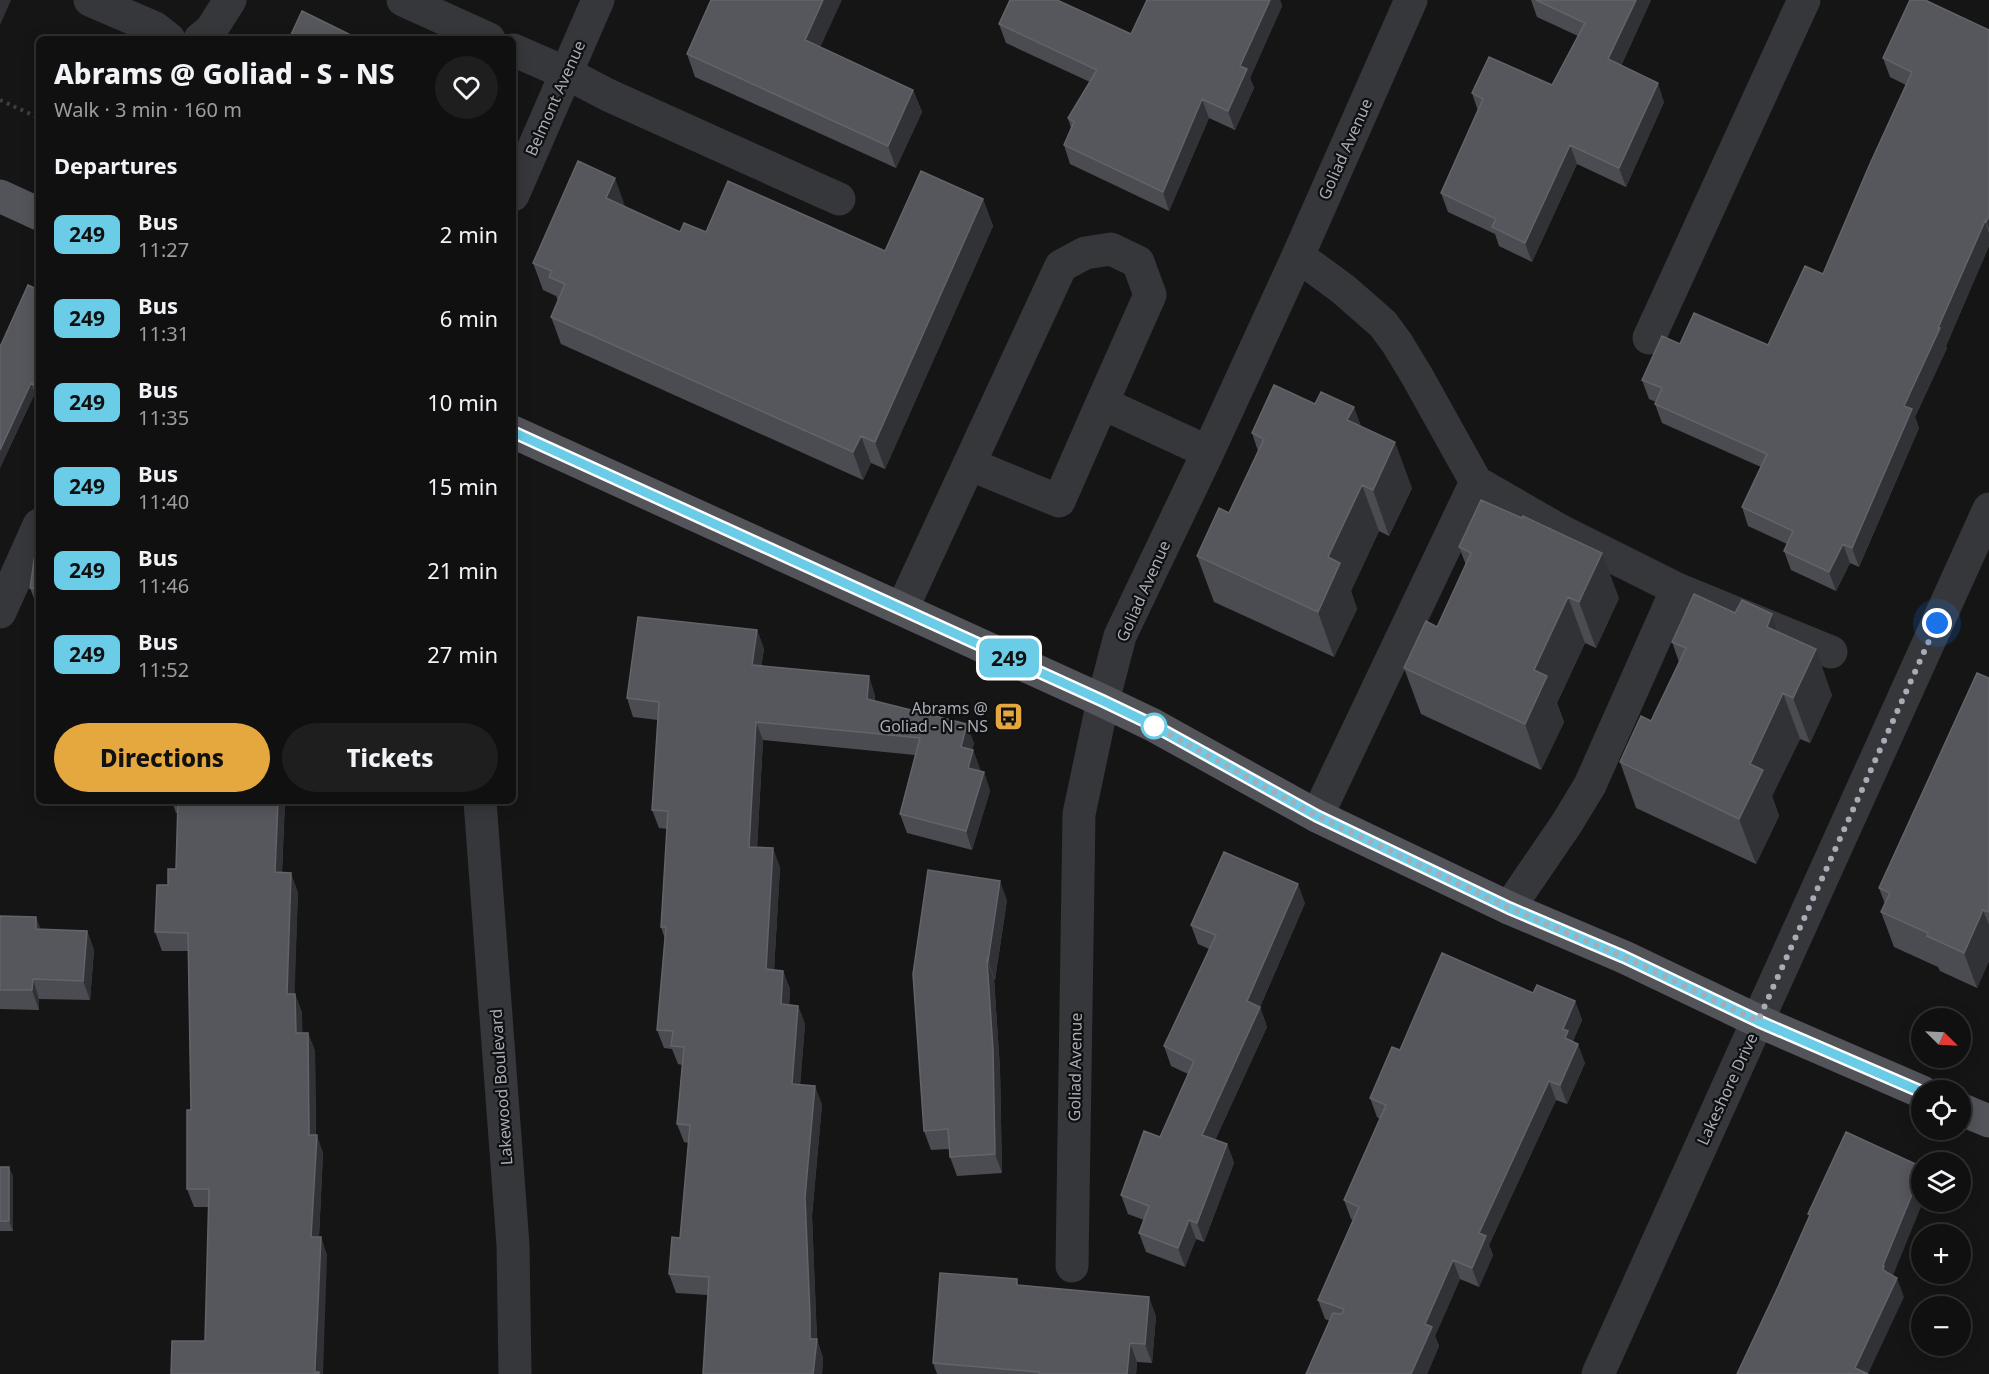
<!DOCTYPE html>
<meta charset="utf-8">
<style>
:root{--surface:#101010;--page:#1e1e1e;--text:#f1f3f6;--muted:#9c9d9f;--line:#303030;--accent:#e5a83e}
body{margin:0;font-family:"Noto Sans",sans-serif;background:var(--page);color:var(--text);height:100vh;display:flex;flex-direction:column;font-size:22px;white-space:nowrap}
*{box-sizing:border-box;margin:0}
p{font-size:20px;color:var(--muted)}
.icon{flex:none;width:33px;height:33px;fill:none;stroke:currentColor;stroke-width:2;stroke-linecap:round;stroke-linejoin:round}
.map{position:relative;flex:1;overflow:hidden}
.side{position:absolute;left:36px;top:36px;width:480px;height:768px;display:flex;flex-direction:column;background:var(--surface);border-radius:9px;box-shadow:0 3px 15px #0003,0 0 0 2px var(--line)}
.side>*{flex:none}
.badge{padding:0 12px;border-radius:9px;font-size:21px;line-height:39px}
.needle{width:39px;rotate:114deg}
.tools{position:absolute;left:1911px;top:1008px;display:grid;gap:12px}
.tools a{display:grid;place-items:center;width:60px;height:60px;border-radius:50%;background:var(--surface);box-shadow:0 3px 15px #0003,0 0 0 2px var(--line);font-size:30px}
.you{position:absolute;width:30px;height:30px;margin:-15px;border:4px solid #fff;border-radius:50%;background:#1a73e8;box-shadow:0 0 0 9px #1a73e833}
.map>.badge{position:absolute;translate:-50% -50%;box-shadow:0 0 0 3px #fff}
h2{padding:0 18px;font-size:22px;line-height:54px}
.round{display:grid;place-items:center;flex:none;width:63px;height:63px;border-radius:32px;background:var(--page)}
.headline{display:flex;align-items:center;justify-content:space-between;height:102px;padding:0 18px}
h1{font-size:28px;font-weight:800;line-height:45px}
.primary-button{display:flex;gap:12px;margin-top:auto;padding:12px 18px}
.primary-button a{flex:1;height:69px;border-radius:36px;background:var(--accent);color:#111;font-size:24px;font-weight:800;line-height:69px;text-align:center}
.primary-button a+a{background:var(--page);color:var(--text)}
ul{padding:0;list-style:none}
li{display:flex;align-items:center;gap:18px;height:84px;padding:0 18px}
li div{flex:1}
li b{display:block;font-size:22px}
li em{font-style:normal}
li .badge{min-width:66px;font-weight:700;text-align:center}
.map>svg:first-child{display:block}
</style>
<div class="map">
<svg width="1989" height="1374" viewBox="0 0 1989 1374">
<rect width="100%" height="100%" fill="#151516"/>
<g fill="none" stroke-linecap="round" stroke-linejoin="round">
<path stroke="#3c3e42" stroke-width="4" stroke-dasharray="3 4.5" stroke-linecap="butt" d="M 0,100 L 39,118"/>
<path stroke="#36373b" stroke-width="33" d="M 90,0 L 155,28 L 169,39
M 403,0 L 489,39
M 200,39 L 211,30 L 230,0
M 513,50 L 566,73 L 608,95 L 839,199
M 513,195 L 598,0
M 1298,256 L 1343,289 L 1383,324 L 1397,343 L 1417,376 L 1476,482 L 1561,531 L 1677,589 L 1831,652
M 1649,338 L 1804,0
M 969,464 L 1059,501 L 1102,403
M 902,609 L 1061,266 L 1085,253 L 1111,249 L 1138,262 L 1150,295 L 1102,403 L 1208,452
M 0,612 L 39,525
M 480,801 L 513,1245 L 515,1374
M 1317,816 L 1476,482
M 1509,908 L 1567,823 L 1590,785 L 1677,589
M 1072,1266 L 1079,814 L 1103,701 L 1120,636 L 1208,452 L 1298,256 L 1411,0
M 1598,1374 L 1989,509"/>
<path stroke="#52545a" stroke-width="33" d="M 0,196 L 39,214
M 513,432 L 1103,701 L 1153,725 L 1317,816 L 1509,908 L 1624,957 L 1758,1021 L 1922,1092
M 1960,1109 L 1989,1121"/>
</g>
<path fill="#4b4c51" d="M 1147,0 L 1280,0 L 1282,6 L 1250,78 L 1254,88 L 1235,130 L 1209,118 L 1169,211 L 1070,164 L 1064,145 L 1071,128 L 1068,118 L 1090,82 L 1006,43 L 999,24 L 1131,34 Z
M 1531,0 L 1651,0 L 1621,66 L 1664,102 L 1626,187 L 1577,164 L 1532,262 L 1499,246 L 1495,234 L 1448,212 L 1441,193 L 1478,111 L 1472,93 L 1552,85 L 1578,36 L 1537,17 Z
M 1989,30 L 1989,246 L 1946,346 L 1947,348 L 1915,417 L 1919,428 L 1859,567 L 1850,563 L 1836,591 L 1791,570 L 1784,551 L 1787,544 L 1748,526 L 1742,507 L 1761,467 L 1662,423 L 1655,404 L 1656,402 L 1649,399 L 1642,380 L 1680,344 L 1768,345 L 1823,274 L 1906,85 L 1890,77 L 1883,58 Z
M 820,47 L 913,90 L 922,112 L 896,168 L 695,77 L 687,54 Z
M 983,199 L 993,226 L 885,469 L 871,463 L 863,480 L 561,344 L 551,317 L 558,301 L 556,296 L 543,290 L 533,263 L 625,206 L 625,207 L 680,232 L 706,232 L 885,251 Z
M 39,290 L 39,395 L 35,393 L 0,468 L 0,347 Z
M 1361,426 L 1412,488 L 1389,536 L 1379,531 L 1351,591 L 1357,609 L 1334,657 L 1214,602 L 1197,556 L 1229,513 L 1258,451 L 1252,433 Z
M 39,537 L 39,607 L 37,606 L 30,588 Z
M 1459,547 L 1619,598 L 1596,648 L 1585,643 L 1557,703 L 1564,722 L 1541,770 L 1421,714 L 1404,668 L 1437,627 L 1466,565 Z
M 1735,613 L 1772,614 L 1779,632 L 1832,695 L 1810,743 L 1800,739 L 1772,796 L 1779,816 L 1756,864 L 1636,808 L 1620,762 L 1651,721 L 1679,662 L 1672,642 Z
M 757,630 L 764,649 L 761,666 L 875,695 L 875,701 L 974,743 L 972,750 L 973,750 L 980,769 L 979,771 L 984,772 L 990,791 L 972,850 L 907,833 L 900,814 L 915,755 L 763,740 L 757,848 L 780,867 L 774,970 L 783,971 L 790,989 L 789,1005 L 798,1006 L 805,1024 L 800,1084 L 822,1104 L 812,1216 L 817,1340 L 823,1358 L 822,1374 L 703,1374 L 708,1295 L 676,1293 L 669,1274 L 680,1238 L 689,1143 L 684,1142 L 677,1124 L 682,1065 L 678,1064 L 672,1049 L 664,1048 L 657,1030 L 665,939 L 661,927 L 667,829 L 659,828 L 652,810 L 658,720 L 633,717 L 627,698 Z
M 1989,678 L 1989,961 L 1977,988 L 1940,971 L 1938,967 L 1894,947 L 1881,912 L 1885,904 L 1879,888 Z
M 172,801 L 285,801 L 282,873 L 298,892 L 294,994 L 295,994 L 302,1013 L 302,1033 L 308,1033 L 315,1051 L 316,1135 L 323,1153 L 319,1237 L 321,1237 L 327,1256 L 205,1341 L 209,1207 L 194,1207 L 187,1189 L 191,1110 L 188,951 L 162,951 L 155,932 L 168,885 L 176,869 L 178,813 L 176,813 Z
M 1007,900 L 995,980 L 994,979 L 1000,1069 L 1002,1173 L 957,1176 L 950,1157 L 949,1149 L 931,1150 L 924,1131 Z
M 1305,903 L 1260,1007 L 1267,1027 L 1215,1140 L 1227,1144 L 1234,1163 L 1204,1242 L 1196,1239 L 1185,1267 L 1146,1252 L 1139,1233 L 1144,1220 L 1128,1214 L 1121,1195 L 1160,1137 L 1188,1074 L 1171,1066 L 1164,1046 L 1209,949 L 1198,944 L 1191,925 Z
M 0,916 L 36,917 L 40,929 L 87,931 L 94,950 L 90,1000 L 39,999 L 39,1010 L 0,1009 Z
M 1533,993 L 1575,1001 L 1582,1020 L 1573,1041 L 1585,1063 L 1567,1104 L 1556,1100 L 1489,1245 L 1493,1255 L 1479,1287 L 1460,1279 L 1435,1336 L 1439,1346 L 1427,1374 L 1306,1374 L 1330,1321 L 1325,1319 L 1318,1300 L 1353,1220 L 1351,1219 L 1344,1200 L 1380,1119 L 1377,1117 L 1370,1098 L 1400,1050 Z
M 0,1167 L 13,1176 L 13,1231 L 0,1231 Z
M 1019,1285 L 1156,1316 L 1152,1363 L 1137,1362 L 1136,1374 L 937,1374 L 933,1363 Z"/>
<path fill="#313235" d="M 0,0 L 11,0 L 0,25 Z
M 823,0 L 842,0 L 813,63 L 805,40 Z
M 1270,0 L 1280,0 L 1282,6 L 1250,78 L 1254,88 L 1235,130 L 1228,111 L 1240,66 Z
M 1636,0 L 1651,0 L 1615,79 L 1608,59 Z
M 1658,83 L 1664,102 L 1626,187 L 1619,168 Z
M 913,90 L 922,112 L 896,168 L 888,146 Z
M 1202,99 L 1209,118 L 1169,211 L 1163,192 Z
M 1570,145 L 1577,164 L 1532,262 L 1525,243 Z
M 615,178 L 625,206 L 616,226 L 606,198 Z
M 983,199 L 993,226 L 885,469 L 875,442 Z
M 1989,216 L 1989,229 L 1986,222 Z
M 1985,221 L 1989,233 L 1989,246 L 1946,346 L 1947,348 L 1915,417 L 1919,428 L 1859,567 L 1852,548 L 1904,406 Z
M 31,383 L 35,393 L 0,468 L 0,450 Z
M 1354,407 L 1371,453 L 1347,420 Z
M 861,436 L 871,463 L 863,480 L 853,452 Z
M 1395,442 L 1412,488 L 1389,536 L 1373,490 Z
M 1362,485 L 1379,531 L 1351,591 L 1357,609 L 1334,657 L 1318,612 L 1328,557 Z
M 1843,544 L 1850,563 L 1836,591 L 1829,572 Z
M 1602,553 L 1619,598 L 1596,648 L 1579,602 Z
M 1568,597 L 1585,643 L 1557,703 L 1564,722 L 1541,770 L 1525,724 L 1534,670 Z
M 1772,614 L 1789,660 L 1767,627 Z
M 757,630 L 764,649 L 759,683 L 752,665 Z
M 1816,649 L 1832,695 L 1810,743 L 1793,698 Z
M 869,676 L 875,695 L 873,718 L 867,699 Z
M 1783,693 L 1800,739 L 1772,796 L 1779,816 L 1756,864 L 1739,819 L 1750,764 Z
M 756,722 L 763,740 L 756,866 L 749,847 Z
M 967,724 L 974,743 L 968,765 L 961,747 Z
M 973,750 L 980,769 L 975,787 L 968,768 Z
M 984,772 L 990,791 L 972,850 L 966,831 Z
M 278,801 L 285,801 L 281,891 L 275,872 Z
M 773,848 L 780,867 L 773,988 L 766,969 Z
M 291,873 L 298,892 L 294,1013 L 287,994 Z
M 1000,881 L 1007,900 L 995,980 L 988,961 Z
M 1298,884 L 1305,903 L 1254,1021 L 1247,1001 Z
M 1983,910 L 1989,925 L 1989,961 L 1977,988 L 1964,953 Z
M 36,917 L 43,936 L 36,929 Z
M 87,931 L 94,950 L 90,1000 L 83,981 Z
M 987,960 L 994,979 L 1000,1069 L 1002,1173 L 995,1154 Z
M 783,971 L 790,989 L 788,1023 L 781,1004 Z
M 33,979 L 39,999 L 39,1010 L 32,990 Z
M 295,994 L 302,1013 L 303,1052 L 296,1033 Z
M 1575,1001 L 1582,1020 L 1572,1043 L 1578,1044 L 1585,1063 L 1567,1104 L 1560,1085 L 1565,1038 L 1563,1029 Z
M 798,1006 L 805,1024 L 799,1102 L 792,1084 Z
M 1260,1007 L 1267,1027 L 1209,1154 L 1202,1135 Z
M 308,1033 L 315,1051 L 316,1147 L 317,1135 L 323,1153 L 318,1256 L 311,1237 Z
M 1549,1081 L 1556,1100 L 1489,1245 L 1493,1255 L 1479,1287 L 1472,1268 L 1479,1233 Z
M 815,1086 L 822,1104 L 812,1216 L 817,1340 L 823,1358 L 822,1374 L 813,1374 L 810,1339 L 805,1197 Z
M 1227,1144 L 1234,1163 L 1204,1242 L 1197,1223 Z
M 9,1167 L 13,1176 L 13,1231 L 9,1221 Z
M 1922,1170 L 1922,1202 L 1923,1202 L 1890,1283 L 1883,1270 L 1883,1265 Z
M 1189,1220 L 1196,1239 L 1185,1267 L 1178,1248 Z
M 321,1237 L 327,1256 L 323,1374 L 316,1374 Z
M 1453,1260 L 1460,1279 L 1435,1336 L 1439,1346 L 1427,1374 L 1411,1374 L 1425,1324 Z
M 1897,1278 L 1904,1297 L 1868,1374 L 1855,1368 Z
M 1149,1297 L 1156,1316 L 1152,1363 L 1145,1344 Z
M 1130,1343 L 1137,1362 L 1136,1374 L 1127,1374 Z"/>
<path fill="#55575c" stroke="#62646a" stroke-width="1.5" d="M 711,0 L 823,0 L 805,40 L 913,90 L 888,146 L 687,54 Z
M 1010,0 L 1057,0 L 1131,34 L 1147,0 L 1270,0 L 1240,66 L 1247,69 L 1228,111 L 1202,99 L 1163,192 L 1064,145 L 1074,122 L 1068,118 L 1097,70 L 999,24 Z
M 1536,0 L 1636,0 L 1608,59 L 1658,83 L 1619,168 L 1570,145 L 1525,243 L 1492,227 L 1496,219 L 1441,193 L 1483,99 L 1472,93 L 1489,57 L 1552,85 L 1585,23 Z
M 1910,0 L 1925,0 L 1989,30 L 1989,216 L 1986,222 L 1985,221 L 1938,328 L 1940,328 L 1904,406 L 1912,409 L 1852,548 L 1843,544 L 1829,572 L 1784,551 L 1793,531 L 1742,507 L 1767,454 L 1655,404 L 1662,388 L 1642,380 L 1662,336 L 1680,344 L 1694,313 L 1768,345 L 1805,266 L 1823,274 L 1869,166 L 1912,72 L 1883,58 Z
M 302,11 L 349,34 L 347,39 L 289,39 Z
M 578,161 L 615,178 L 606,198 L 680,232 L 684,223 L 706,232 L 728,181 L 885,251 L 921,171 L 983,199 L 875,442 L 861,436 L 853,452 L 551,317 L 565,284 L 549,277 L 552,271 L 533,263 Z
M 28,285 L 39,290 L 39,382 L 37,386 L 31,383 L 0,450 L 0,347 Z
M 1274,385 L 1315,404 L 1321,392 L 1354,407 L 1347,420 L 1395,442 L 1373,490 L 1362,485 L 1328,557 L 1340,563 L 1318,612 L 1197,556 L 1219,508 L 1229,513 L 1264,439 L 1252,433 Z
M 1481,500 L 1522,518 L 1523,516 L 1602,553 L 1579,602 L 1568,597 L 1534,670 L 1547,676 L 1525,724 L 1404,668 L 1426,621 L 1437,627 L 1471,553 L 1459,547 Z
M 39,537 L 39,589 L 30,588 L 37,541 Z
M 1694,594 L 1735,613 L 1742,600 L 1772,614 L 1767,627 L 1816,649 L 1793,698 L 1783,693 L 1750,764 L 1763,770 L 1739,819 L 1620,762 L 1641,716 L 1651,721 L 1686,648 L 1672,642 Z
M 638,617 L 757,630 L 752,665 L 869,676 L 867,699 L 967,724 L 961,747 L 973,750 L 968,768 L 984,772 L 966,831 L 900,814 L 920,738 L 756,722 L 749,847 L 773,848 L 766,969 L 783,971 L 781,1004 L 798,1006 L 792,1084 L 815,1086 L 805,1197 L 810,1315 L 810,1339 L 817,1339 L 813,1374 L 703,1374 L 709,1277 L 669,1274 L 672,1237 L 680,1238 L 690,1125 L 677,1124 L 684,1047 L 671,1046 L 673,1031 L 657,1030 L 666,927 L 661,927 L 668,811 L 652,810 L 659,702 L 627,698 Z
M 39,648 L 39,671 L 36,671 Z
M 1977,673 L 1989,678 L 1989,912 L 1983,910 L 1964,953 L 1927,936 L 1928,933 L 1881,912 L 1890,893 L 1879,888 Z
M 178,801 L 278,801 L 275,872 L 291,873 L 287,994 L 295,994 L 296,1033 L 308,1033 L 309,1135 L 317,1135 L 311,1237 L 321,1237 L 315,1372 L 319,1372 L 319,1374 L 171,1374 L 172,1341 L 205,1341 L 209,1189 L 187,1189 L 187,1110 L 191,1110 L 188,933 L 155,932 L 157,885 L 168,885 L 168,869 L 176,869 Z
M 1224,852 L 1298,884 L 1247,1001 L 1260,1007 L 1202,1135 L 1227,1144 L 1197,1223 L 1189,1220 L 1178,1248 L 1139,1233 L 1149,1206 L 1121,1195 L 1144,1131 L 1160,1137 L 1194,1061 L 1164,1046 L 1216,935 L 1191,925 Z
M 928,870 L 1000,881 L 988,961 L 987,960 L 993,1050 L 995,1154 L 950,1157 L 948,1129 L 924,1131 L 913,974 Z
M 0,916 L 36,917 L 36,929 L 87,931 L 83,981 L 33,979 L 32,990 L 0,990 Z
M 1442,953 L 1533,993 L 1537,985 L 1575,1001 L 1563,1029 L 1568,1031 L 1565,1038 L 1578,1044 L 1560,1085 L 1549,1081 L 1479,1233 L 1486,1236 L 1472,1268 L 1453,1260 L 1425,1324 L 1432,1327 L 1411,1374 L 1306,1374 L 1333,1313 L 1342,1314 L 1344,1309 L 1318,1300 L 1359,1207 L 1344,1200 L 1386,1105 L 1370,1098 L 1392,1047 L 1400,1050 Z
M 1846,1132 L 1922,1167 L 1922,1170 L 1883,1265 L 1884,1266 L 1883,1270 L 1897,1278 L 1855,1368 L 1868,1374 L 1737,1374 L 1778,1287 L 1810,1215 L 1808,1214 Z
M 0,1167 L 9,1167 L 9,1221 L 0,1221 Z
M 940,1273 L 1017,1279 L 1017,1285 L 1149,1297 L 1145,1344 L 1130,1343 L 1127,1374 L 1039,1374 L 1039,1372 L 933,1363 Z"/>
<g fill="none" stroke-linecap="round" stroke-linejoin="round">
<defs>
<path id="line" d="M 513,432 L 1103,701 L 1153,725 L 1317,816 L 1509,908 L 1624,957 L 1758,1021 L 1922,1092"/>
</defs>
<use href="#line" stroke="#fff" stroke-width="14"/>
<use href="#line" stroke="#6bcce7" stroke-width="9"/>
<path stroke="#a7acb6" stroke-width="6" stroke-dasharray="0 10.8" d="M 1154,726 L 1153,725 L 1317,816 L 1509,908 L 1624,957 L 1758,1021 L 1937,623"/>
</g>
<defs>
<symbol id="bus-square" viewBox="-11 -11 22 22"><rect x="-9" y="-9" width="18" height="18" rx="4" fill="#e5a83e" stroke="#101011"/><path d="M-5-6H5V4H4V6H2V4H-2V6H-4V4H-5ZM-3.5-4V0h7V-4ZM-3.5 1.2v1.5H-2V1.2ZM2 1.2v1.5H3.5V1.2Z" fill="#111"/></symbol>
</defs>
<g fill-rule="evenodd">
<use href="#bus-square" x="992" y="700" width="33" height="33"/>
</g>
<circle fill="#fff" stroke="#6bcce7" stroke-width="3" cx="1154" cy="726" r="12"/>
<g text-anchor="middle" stroke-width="4.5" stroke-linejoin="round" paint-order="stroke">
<g font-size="16" fill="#a7acb6" stroke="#101011">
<text transform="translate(555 98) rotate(-66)" y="6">Belmont Avenue</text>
<text transform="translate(1345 149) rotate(-66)" y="6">Goliad Avenue</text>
<text transform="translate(1143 591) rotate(-66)" y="6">Goliad Avenue</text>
<text transform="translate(1075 1067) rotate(-89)" y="6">Goliad Avenue</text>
<text transform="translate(501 1087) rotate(-94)" y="6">Lakewood Boulevard</text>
<text transform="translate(1727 1089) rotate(-65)" y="6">Lakeshore Drive</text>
</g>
<g font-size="16" fill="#a7acb6" stroke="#101011" text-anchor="end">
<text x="988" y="714">Abrams @<tspan x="988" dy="18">Goliad - N - NS</tspan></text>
</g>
</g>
</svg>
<div class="tools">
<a><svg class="needle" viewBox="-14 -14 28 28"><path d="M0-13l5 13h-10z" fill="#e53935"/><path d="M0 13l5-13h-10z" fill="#9c9d9f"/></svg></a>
<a><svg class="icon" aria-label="locate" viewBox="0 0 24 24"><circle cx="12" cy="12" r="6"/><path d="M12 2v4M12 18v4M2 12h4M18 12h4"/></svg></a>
<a><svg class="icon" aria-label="layers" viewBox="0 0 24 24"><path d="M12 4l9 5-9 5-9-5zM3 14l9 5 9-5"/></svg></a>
<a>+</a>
<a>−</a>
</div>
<div class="you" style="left:1937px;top:623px"></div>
<b class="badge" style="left:1009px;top:658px;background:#6bcce7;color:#111">249</b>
<section class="side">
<div class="headline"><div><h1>Abrams @ Goliad - S - NS</h1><p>Walk · 3 min · 160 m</p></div><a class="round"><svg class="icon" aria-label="heart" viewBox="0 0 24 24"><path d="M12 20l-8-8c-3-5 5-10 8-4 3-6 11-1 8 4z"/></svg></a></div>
<h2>Departures</h2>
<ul>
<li><span class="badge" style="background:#6bcce7;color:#111">249</span><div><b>Bus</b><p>11:27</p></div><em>2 min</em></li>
<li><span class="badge" style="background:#6bcce7;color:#111">249</span><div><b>Bus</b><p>11:31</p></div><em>6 min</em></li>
<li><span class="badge" style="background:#6bcce7;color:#111">249</span><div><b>Bus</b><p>11:35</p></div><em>10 min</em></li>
<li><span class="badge" style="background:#6bcce7;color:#111">249</span><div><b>Bus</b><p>11:40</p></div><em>15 min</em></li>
<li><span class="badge" style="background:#6bcce7;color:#111">249</span><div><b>Bus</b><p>11:46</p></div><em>21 min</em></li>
<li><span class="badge" style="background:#6bcce7;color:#111">249</span><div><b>Bus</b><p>11:52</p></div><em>27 min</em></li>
</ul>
<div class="primary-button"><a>Directions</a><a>Tickets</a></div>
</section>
</div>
